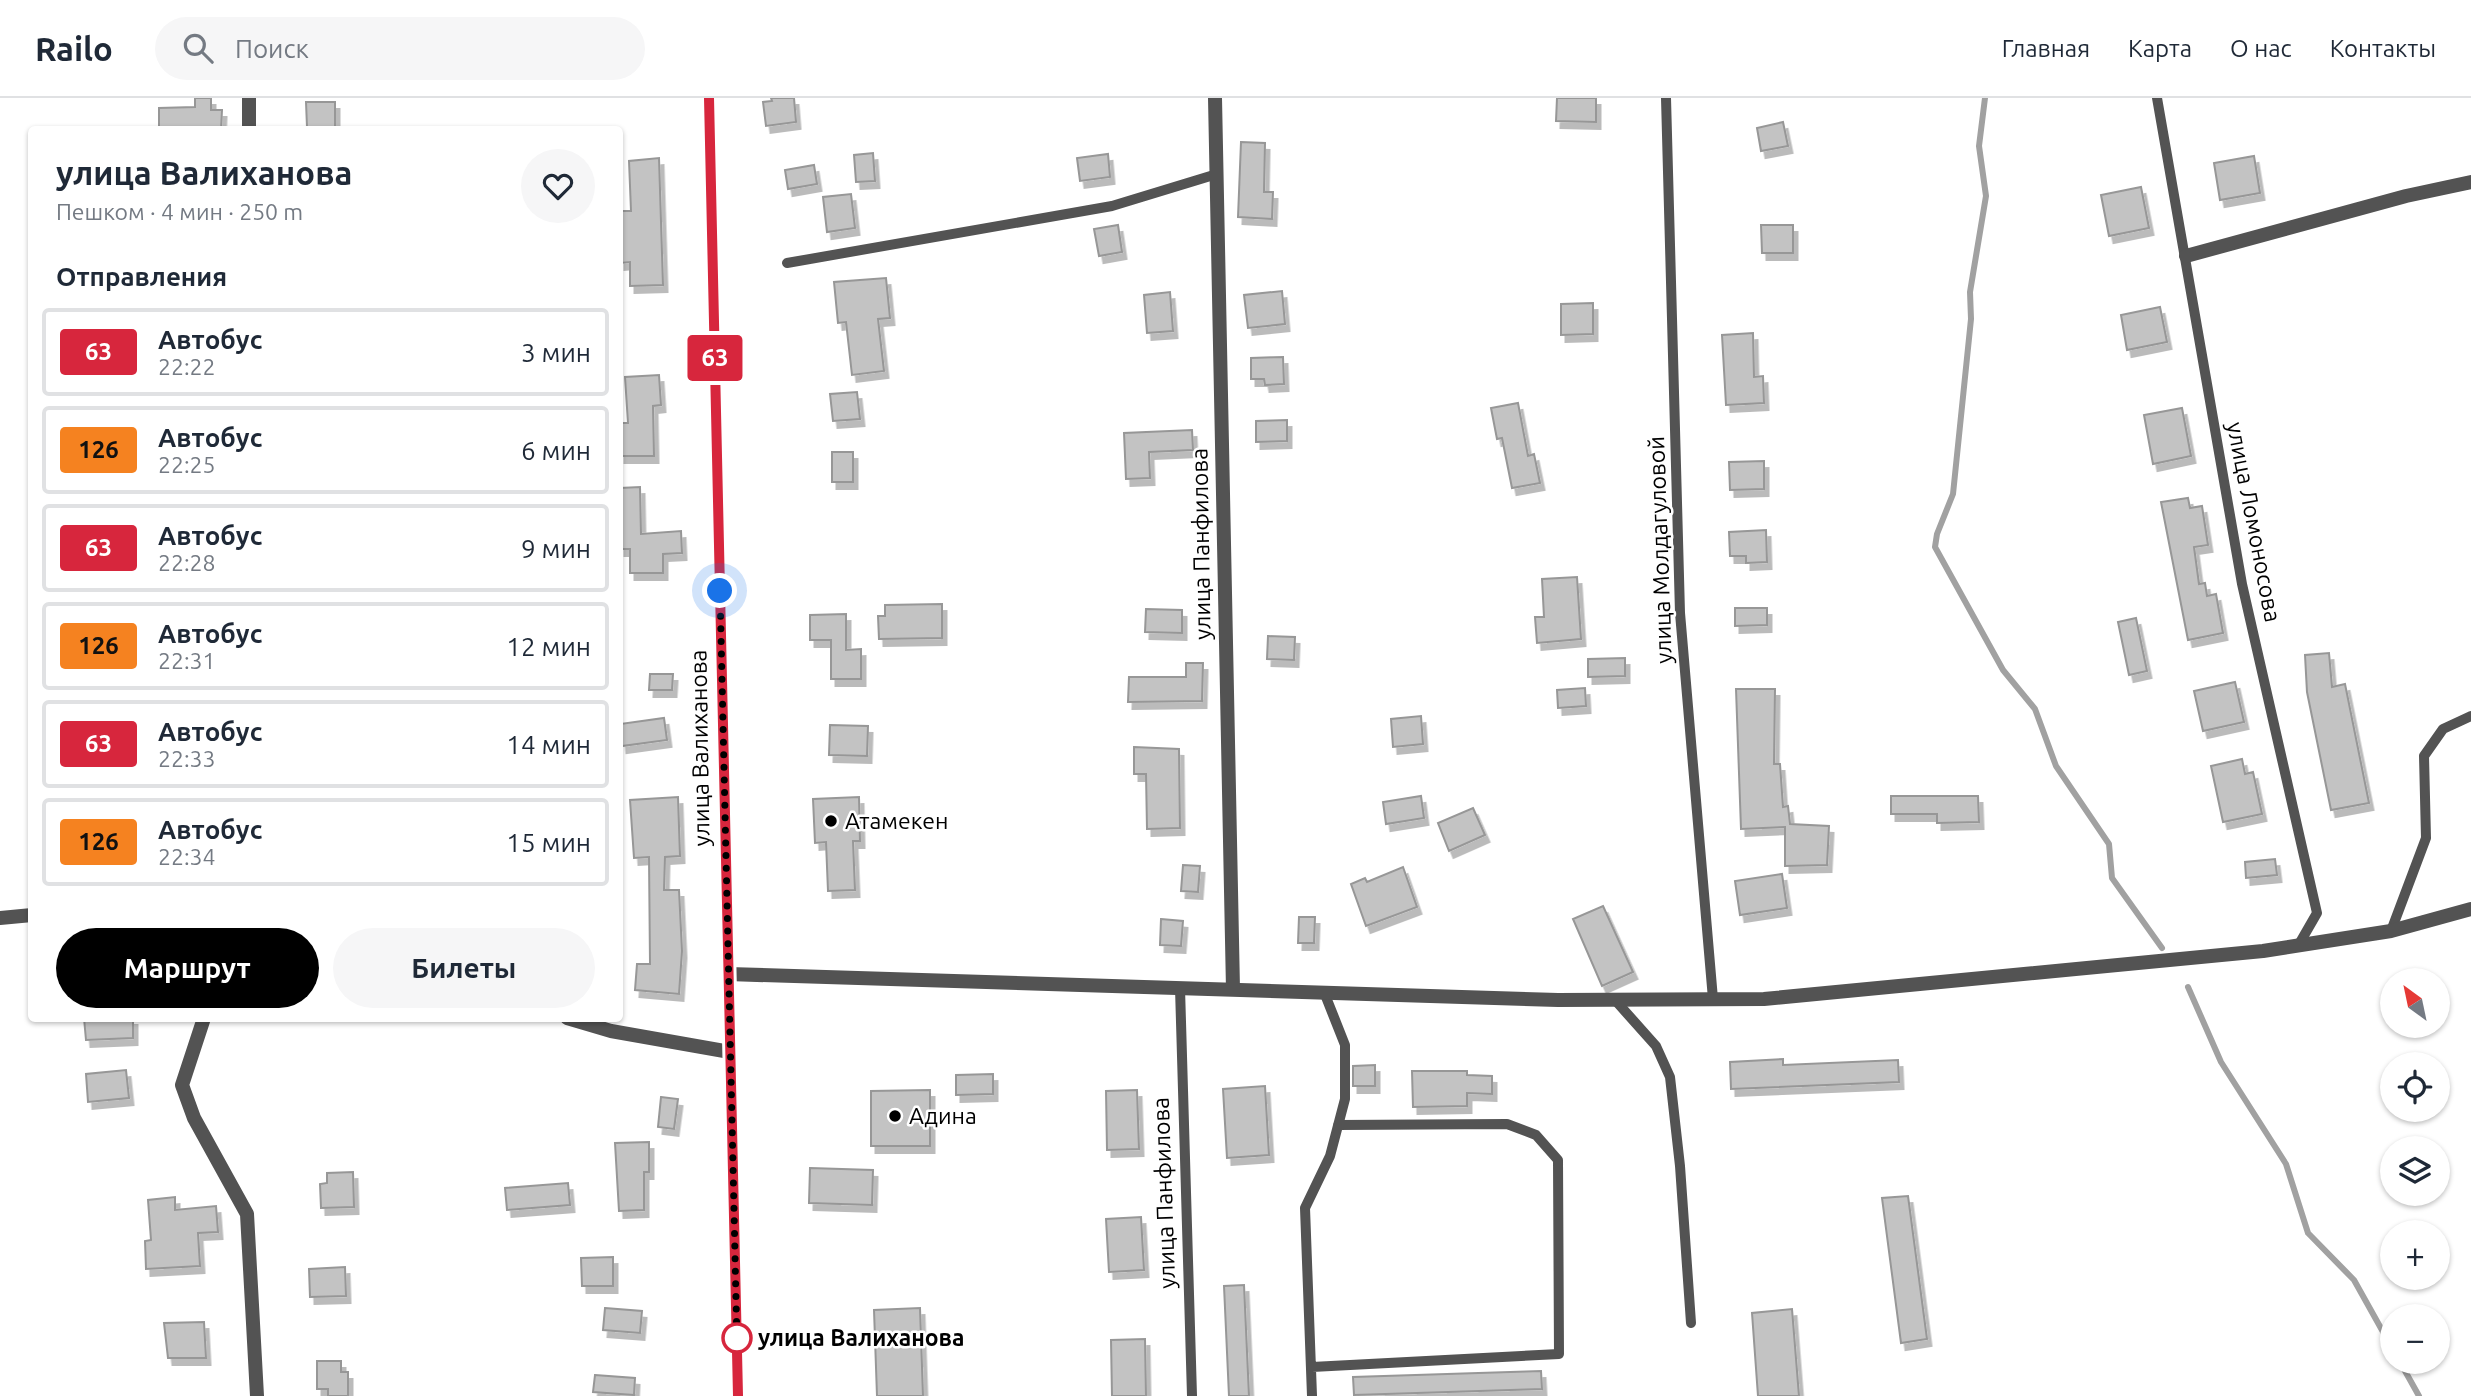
<!DOCTYPE html>
<html lang="ru">
<meta charset="utf-8">
<style>
:root{--surface:#fff;--page:#f6f6f7;--text:#1f2937;--muted:#747a83;--line:#e0e1e3;--accent:#000}
body{margin:0;font-family:Ubuntu,sans-serif;background:var(--page);color:var(--text);height:100vh;display:flex;flex-direction:column;font-size:26px;white-space:nowrap}
*{box-sizing:border-box;margin:0}
p{font-size:23px;color:var(--muted)}
.icon{flex:none;width:38px;height:38px;fill:none;stroke:currentColor;stroke-width:2;stroke-linecap:round;stroke-linejoin:round}
.map{position:relative;flex:1;overflow:hidden}
.side{position:absolute;left:28px;top:28px;width:595px;height:896px;display:flex;flex-direction:column;background:var(--surface);border-radius:7px;box-shadow:0 2px 5px #0004}
.side>*{flex:none}
.badge{padding:0 14px;border-radius:5px;font-size:24px;line-height:46px}
.needle{width:46px;rotate:327deg}
.controls{position:absolute;left:2380px;top:870px;display:grid;gap:14px}
.controls a{display:grid;place-items:center;width:70px;height:70px;border-radius:50%;background:var(--surface);box-shadow:0 2px 5px #0004;font-size:35px}
.you{position:absolute;width:35px;height:35px;margin:-18px;border:5px solid #fff;border-radius:50%;background:#1a73e8;box-shadow:0 0 0 10px #1a73e833}
.map>.badge{position:absolute;translate:-50% -50%;box-shadow:0 0 0 4px #fff}
h2{padding:0 28px;font-size:26px;line-height:63px}
.round{display:grid;place-items:center;flex:none;width:74px;height:74px;border-radius:37px;background:var(--page)}
.head{display:flex;align-items:center;justify-content:space-between;height:119px;padding:0 28px}
h1{font-size:33px;font-weight:700;line-height:52px}
.button{display:flex;gap:14px;margin-top:auto;padding:14px 28px}
.button a{flex:1;height:80px;border-radius:42px;background:var(--accent);color:#fff;font-size:28px;font-weight:700;line-height:80px;text-align:center}
.button a+a{background:var(--page);color:var(--text)}
ul{padding:0;list-style:none}
li{display:flex;align-items:center;gap:21px;height:88px;margin:0 14px 10px;padding:0 14px;border:4px solid var(--line);border-radius:7px}
li div{flex:1}
li b{display:block;font-size:26px}
li em{font-style:normal}
li .badge{min-width:77px;font-weight:700;text-align:center}
header{display:flex;align-items:center;gap:42px;box-sizing:border-box;height:98px;padding:0 35px;background:var(--surface);border-bottom:2px solid var(--line)}
header strong{font-size:33px}
nav{display:flex;gap:38px;margin-inline-start:auto;font-size:24px}
.search{width:490px;height:63px;background:var(--page);display:flex;align-items:center;gap:18px;box-sizing:border-box;padding:0 24px;border-radius:38px;color:var(--muted);font-size:26px}
.map>svg:first-child{display:block}
</style>
<header>
<strong>Railo</strong>
<div class="search"><svg class="icon" aria-label="search" viewBox="0 0 24 24"><circle cx="10" cy="10" r="6"/><path d="M15 15l6 6"/></svg>Поиск</div>
<nav><a>Главная</a><a>Карта</a><a>О нас</a><a>Контакты</a></nav>
</header>
<div class="map">
<svg width="2471" height="1298" viewBox="0 0 2471 1298">
<defs>
<filter id="shadow"><feDropShadow dx="4.5" dy="7" stdDeviation="0" flood-color="#0004"/></filter>
</defs>
<rect width="100%" height="100%" fill="#fff"/>
<g fill="none" stroke-linecap="round" stroke-linejoin="round">
<path stroke="#a1a1a1" stroke-width="6" d="M 1985,0 L 1979,48 L 1986,98 L 1970,194 L 1971,221 L 1953,396 L 1937,436 L 1935,449 L 2003,572 L 2035,611 L 2056,668 L 2109,746 L 2112,780 L 2162,850
M 2188,889 L 2221,964 L 2286,1066 L 2308,1135 L 2354,1182 L 2392,1250
M 2400,1264 L 2419,1298"/>
</g>
<path fill="#c3c3c3" stroke="#979797" stroke-width="2" filter="url(#shadow)" d="M 195,0 L 211,0 L 211,12 L 222,12 L 221,32 L 159,32 L 159,10 L 195,9 Z
M 771,0 L 794,0 L 796,24 L 766,28 L 763,4 L 772,3 Z
M 1557,0 L 1596,0 L 1596,24 L 1556,23 Z
M 306,4 L 335,4 L 335,29 L 307,29 Z
M 1783,24 L 1788,48 L 1761,53 L 1757,30 Z
M 1241,44 L 1265,45 L 1264,94 L 1273,94 L 1272,121 L 1238,119 Z
M 873,55 L 875,83 L 856,84 L 854,57 Z
M 1108,56 L 1110,79 L 1080,83 L 1077,60 Z
M 2254,58 L 2260,95 L 2220,102 L 2214,65 Z
M 659,60 L 663,187 L 630,188 L 630,164 L 620,165 L 620,113 L 631,113 L 629,63 Z
M 814,67 L 817,86 L 788,91 L 785,72 Z
M 2141,89 L 2149,130 L 2109,138 L 2101,97 Z
M 851,96 L 855,130 L 827,134 L 823,99 Z
M 1118,127 L 1122,154 L 1099,158 L 1094,131 Z
M 1761,127 L 1793,127 L 1793,155 L 1762,155 Z
M 886,180 L 890,220 L 878,221 L 884,273 L 852,277 L 846,224 L 838,225 L 834,184 Z
M 1282,193 L 1285,226 L 1248,230 L 1244,197 Z
M 1170,194 L 1173,233 L 1147,235 L 1144,197 Z
M 1593,205 L 1593,236 L 1561,237 L 1561,206 Z
M 2160,209 L 2167,244 L 2127,252 L 2121,217 Z
M 1753,235 L 1754,279 L 1763,278 L 1764,305 L 1726,307 L 1722,237 Z
M 1283,259 L 1284,286 L 1265,287 L 1264,281 L 1251,281 L 1251,260 Z
M 659,277 L 661,307 L 653,308 L 654,358 L 620,358 L 620,325 L 628,325 L 625,279 Z
M 857,294 L 860,321 L 833,323 L 830,296 Z
M 1518,305 L 1528,358 L 1534,356 L 1540,385 L 1512,390 L 1502,340 L 1497,341 L 1491,310 Z
M 2182,310 L 2191,358 L 2153,366 L 2144,317 Z
M 1287,322 L 1287,343 L 1256,344 L 1256,323 Z
M 1192,332 L 1193,352 L 1149,354 L 1150,380 L 1126,381 L 1124,335 Z
M 832,354 L 853,354 L 853,384 L 832,384 Z
M 1764,363 L 1764,391 L 1730,392 L 1729,364 Z
M 640,389 L 641,436 L 681,433 L 682,455 L 663,456 L 663,475 L 630,475 L 630,451 L 620,451 L 620,390 Z
M 2188,400 L 2190,410 L 2202,408 L 2208,447 L 2194,449 L 2199,486 L 2205,485 L 2207,498 L 2216,496 L 2223,535 L 2188,542 L 2161,404 Z
M 1766,432 L 1767,464 L 1746,465 L 1746,458 L 1730,458 L 1729,434 Z
M 1577,479 L 1581,541 L 1537,545 L 1535,519 L 1544,519 L 1542,481 Z
M 942,506 L 942,540 L 879,541 L 878,518 L 885,518 L 885,507 Z
M 1735,510 L 1767,510 L 1767,527 L 1735,528 Z
M 1146,511 L 1182,512 L 1182,535 L 1145,534 Z
M 846,516 L 846,552 L 861,551 L 861,581 L 831,581 L 831,542 L 810,542 L 810,517 Z
M 2136,520 L 2147,573 L 2129,577 L 2118,524 Z
M 1268,538 L 1295,539 L 1294,562 L 1267,561 Z
M 2329,555 L 2332,589 L 2345,586 L 2369,705 L 2331,712 L 2307,594 L 2305,557 Z
M 1625,560 L 1625,578 L 1588,579 L 1588,561 Z
M 1186,565 L 1203,565 L 1202,603 L 1128,604 L 1129,579 L 1186,579 Z
M 650,576 L 673,576 L 672,592 L 649,592 Z
M 2235,584 L 2244,624 L 2203,633 L 2194,593 Z
M 1585,590 L 1586,608 L 1558,610 L 1557,592 Z
M 1736,591 L 1775,591 L 1774,666 L 1780,666 L 1783,709 L 1788,708 L 1790,726 L 1829,728 L 1827,767 L 1785,768 L 1785,729 L 1741,731 Z
M 1421,618 L 1423,646 L 1393,649 L 1391,621 Z
M 664,620 L 667,642 L 622,648 L 620,626 Z
M 830,627 L 868,628 L 867,658 L 829,657 Z
M 1134,649 L 1179,651 L 1180,730 L 1147,731 L 1146,676 L 1134,676 Z
M 2242,661 L 2245,676 L 2253,674 L 2262,716 L 2223,724 L 2211,668 Z
M 1421,698 L 1424,720 L 1386,726 L 1383,704 Z
M 1891,698 L 1978,698 L 1979,724 L 1937,725 L 1937,716 L 1891,716 Z
M 678,699 L 680,758 L 665,759 L 664,792 L 679,792 L 682,853 L 679,896 L 635,892 L 637,866 L 650,866 L 649,759 L 634,760 L 630,702 Z
M 859,699 L 860,743 L 853,743 L 855,792 L 828,793 L 826,744 L 815,745 L 813,701 Z
M 1473,710 L 1485,737 L 1449,753 L 1438,725 Z
M 2275,761 L 2277,777 L 2246,780 L 2245,764 Z
M 1183,767 L 1200,768 L 1198,794 L 1181,793 Z
M 1403,769 L 1417,809 L 1366,828 L 1351,786 L 1365,780 L 1367,784 Z
M 1782,776 L 1787,810 L 1740,817 L 1735,783 Z
M 1603,808 L 1633,874 L 1602,888 L 1573,821 Z
M 1299,819 L 1315,819 L 1314,845 L 1298,845 Z
M 1161,821 L 1183,823 L 1181,848 L 1160,847 Z
M 84,920 L 133,920 L 133,940 L 86,942 Z
M 1783,961 L 1783,967 L 1898,962 L 1899,984 L 1731,991 L 1730,964 Z
M 1375,967 L 1375,988 L 1353,988 L 1353,968 Z
M 126,972 L 129,1000 L 88,1004 L 86,976 Z
M 1412,973 L 1467,973 L 1467,977 L 1492,978 L 1492,996 L 1467,995 L 1467,1008 L 1413,1009 Z
M 993,976 L 993,996 L 956,997 L 956,977 Z
M 1265,988 L 1269,1057 L 1227,1060 L 1223,991 Z
M 930,992 L 930,1048 L 871,1048 L 871,993 Z
M 1137,992 L 1139,1051 L 1107,1052 L 1106,993 Z
M 661,999 L 678,1001 L 674,1031 L 658,1029 Z
M 649,1044 L 649,1074 L 644,1074 L 644,1112 L 619,1113 L 615,1045 Z
M 810,1070 L 873,1072 L 872,1107 L 809,1105 Z
M 353,1074 L 354,1109 L 321,1110 L 320,1086 L 327,1085 L 327,1075 Z
M 568,1085 L 570,1107 L 507,1112 L 505,1090 Z
M 1908,1098 L 1927,1241 L 1901,1245 L 1882,1100 Z
M 175,1099 L 175,1112 L 216,1108 L 218,1134 L 198,1135 L 200,1168 L 146,1171 L 145,1143 L 151,1142 L 148,1102 Z
M 1141,1119 L 1144,1172 L 1109,1174 L 1106,1121 Z
M 613,1159 L 613,1188 L 582,1188 L 581,1160 Z
M 345,1169 L 346,1198 L 310,1199 L 309,1171 Z
M 1244,1187 L 1249,1298 L 1229,1298 L 1224,1188 Z
M 605,1210 L 642,1213 L 640,1235 L 603,1232 Z
M 920,1210 L 923,1298 L 877,1298 L 874,1212 Z
M 1792,1211 L 1799,1298 L 1758,1298 L 1752,1215 Z
M 204,1224 L 206,1260 L 168,1260 L 164,1225 Z
M 1145,1241 L 1146,1298 L 1112,1298 L 1111,1242 Z
M 317,1263 L 341,1263 L 341,1274 L 348,1274 L 348,1298 L 328,1298 L 328,1291 L 317,1291 Z
M 1541,1273 L 1542,1291 L 1354,1297 L 1353,1279 Z
M 595,1277 L 635,1280 L 634,1297 L 593,1294 Z"/>
<g fill="none" stroke-linecap="round" stroke-linejoin="round">
<path stroke="#535353" stroke-width="10" d="M 1666,0 L 1680,515 L 1713,901
M 2157,0 L 2242,486 L 2317,815 L 2298,848
M 787,165 L 1112,108 L 1217,76
M 2391,833 L 2426,740 L 2424,658 L 2443,631 L 2471,618
M 1180,890 L 1192,1298
M 1615,902 L 1656,948 L 1670,979 L 1680,1068 L 1691,1225
M 1312,1269 L 1559,1256 L 1558,1062 L 1536,1037 L 1507,1026 L 1338,1027
M 1312,1298 L 1305,1110 L 1330,1058 L 1345,1001 L 1345,947 L 1324,894"/>
<path stroke="#535353" stroke-width="14" d="M 249,0 L 249,32
M 1215,0 L 1233,891
M 2186,158 L 2406,98 L 2471,84
M 0,820 L 32,817
M 728,876 L 1558,902 L 1764,901 L 2263,853 L 2391,833 L 2471,811
M 204,920 L 182,987 L 194,1020 L 247,1116 L 257,1298
M 567,920 L 611,933 L 730,954"/>
<path stroke="#202020" stroke-width="14" d="M 709,0 L 738,1298"/>
</g>
<g fill="none" stroke-linecap="round" stroke-linejoin="round">
<defs>
<path id="line" d="M 709,0 L 738,1298"/>
</defs>
<use href="#line" stroke="#fff" stroke-width="16"/>
<use href="#line" stroke="#d7263d" stroke-width="10"/>
<path stroke="#000" stroke-width="7" stroke-dasharray="0 12.6" d="M 720,493 L 737,1245 L 737,1240"/>
</g>
<g fill="#000" stroke="#fff" stroke-width="2.5">
<circle cx="831" cy="723" r="7"/>
<circle cx="895" cy="1018" r="7"/>
</g>
<circle fill="#fff" stroke="#d7263d" stroke-width="3.5" cx="737" cy="1240" r="14"/>
<g text-anchor="middle" stroke-width="5" stroke-linejoin="round" paint-order="stroke">
<g font-size="23" fill="#000" stroke="#fff">
<text transform="translate(2254 424) rotate(79)" y="8">улица Ломоносова</text>
<text transform="translate(1201 446) rotate(-91)" y="8">улица Панфилова</text>
<text transform="translate(1660 452) rotate(-92)" y="8">улица Молдагуловой</text>
<text transform="translate(700 650) rotate(-91)" y="8">улица Валиханова</text>
<text transform="translate(1164 1095) rotate(-92)" y="8">улица Панфилова</text>
</g>
<g font-size="23" fill="#000" stroke="#fff" text-anchor="start">
<text x="845" y="731">Атамекен</text>
<text x="909" y="1026">Адина</text>
</g>
<g font-size="23" font-weight="bold" fill="#000" stroke="#fff" text-anchor="start">
<text x="758" y="1248">улица Валиханова</text>
</g>
</g>
</svg>
<div class="controls">
<a><svg class="needle" viewBox="-14 -14 28 28"><path d="M0-13l5 13h-10z" fill="#e53935"/><path d="M0 13l5-13h-10z" fill="#747a83"/></svg></a>
<a><svg class="icon" aria-label="locate" viewBox="0 0 24 24"><circle cx="12" cy="12" r="6"/><path d="M12 2v4M12 18v4M2 12h4M18 12h4"/></svg></a>
<a><svg class="icon" aria-label="layers" viewBox="0 0 24 24"><path d="M12 4l9 5-9 5-9-5zM3 14l9 5 9-5"/></svg></a>
<a>+</a>
<a>−</a>
</div>
<div class="you" style="left:720px;top:493px"></div>
<b class="badge" style="left:715px;top:260px;background:#d7263d;color:#fff">63</b>
<section class="side">
<div class="head"><div><h1>улица Валиханова</h1><p>Пешком · 4 мин · 250 m</p></div><a class="round"><svg class="icon" aria-label="heart" viewBox="0 0 24 24"><path d="M12 20l-8-8c-3-5 5-10 8-4 3-6 11-1 8 4z"/></svg></a></div>
<h2>Отправления</h2>
<ul>
<li><span class="badge" style="background:#d7263d;color:#fff">63</span><div><b>Автобус</b><p>22:22</p></div><em>3 мин</em></li>
<li><span class="badge" style="background:#f58220;color:#111">126</span><div><b>Автобус</b><p>22:25</p></div><em>6 мин</em></li>
<li><span class="badge" style="background:#d7263d;color:#fff">63</span><div><b>Автобус</b><p>22:28</p></div><em>9 мин</em></li>
<li><span class="badge" style="background:#f58220;color:#111">126</span><div><b>Автобус</b><p>22:31</p></div><em>12 мин</em></li>
<li><span class="badge" style="background:#d7263d;color:#fff">63</span><div><b>Автобус</b><p>22:33</p></div><em>14 мин</em></li>
<li><span class="badge" style="background:#f58220;color:#111">126</span><div><b>Автобус</b><p>22:34</p></div><em>15 мин</em></li>
</ul>
<div class="button"><a>Маршрут</a><a>Билеты</a></div>
</section>
</div>
